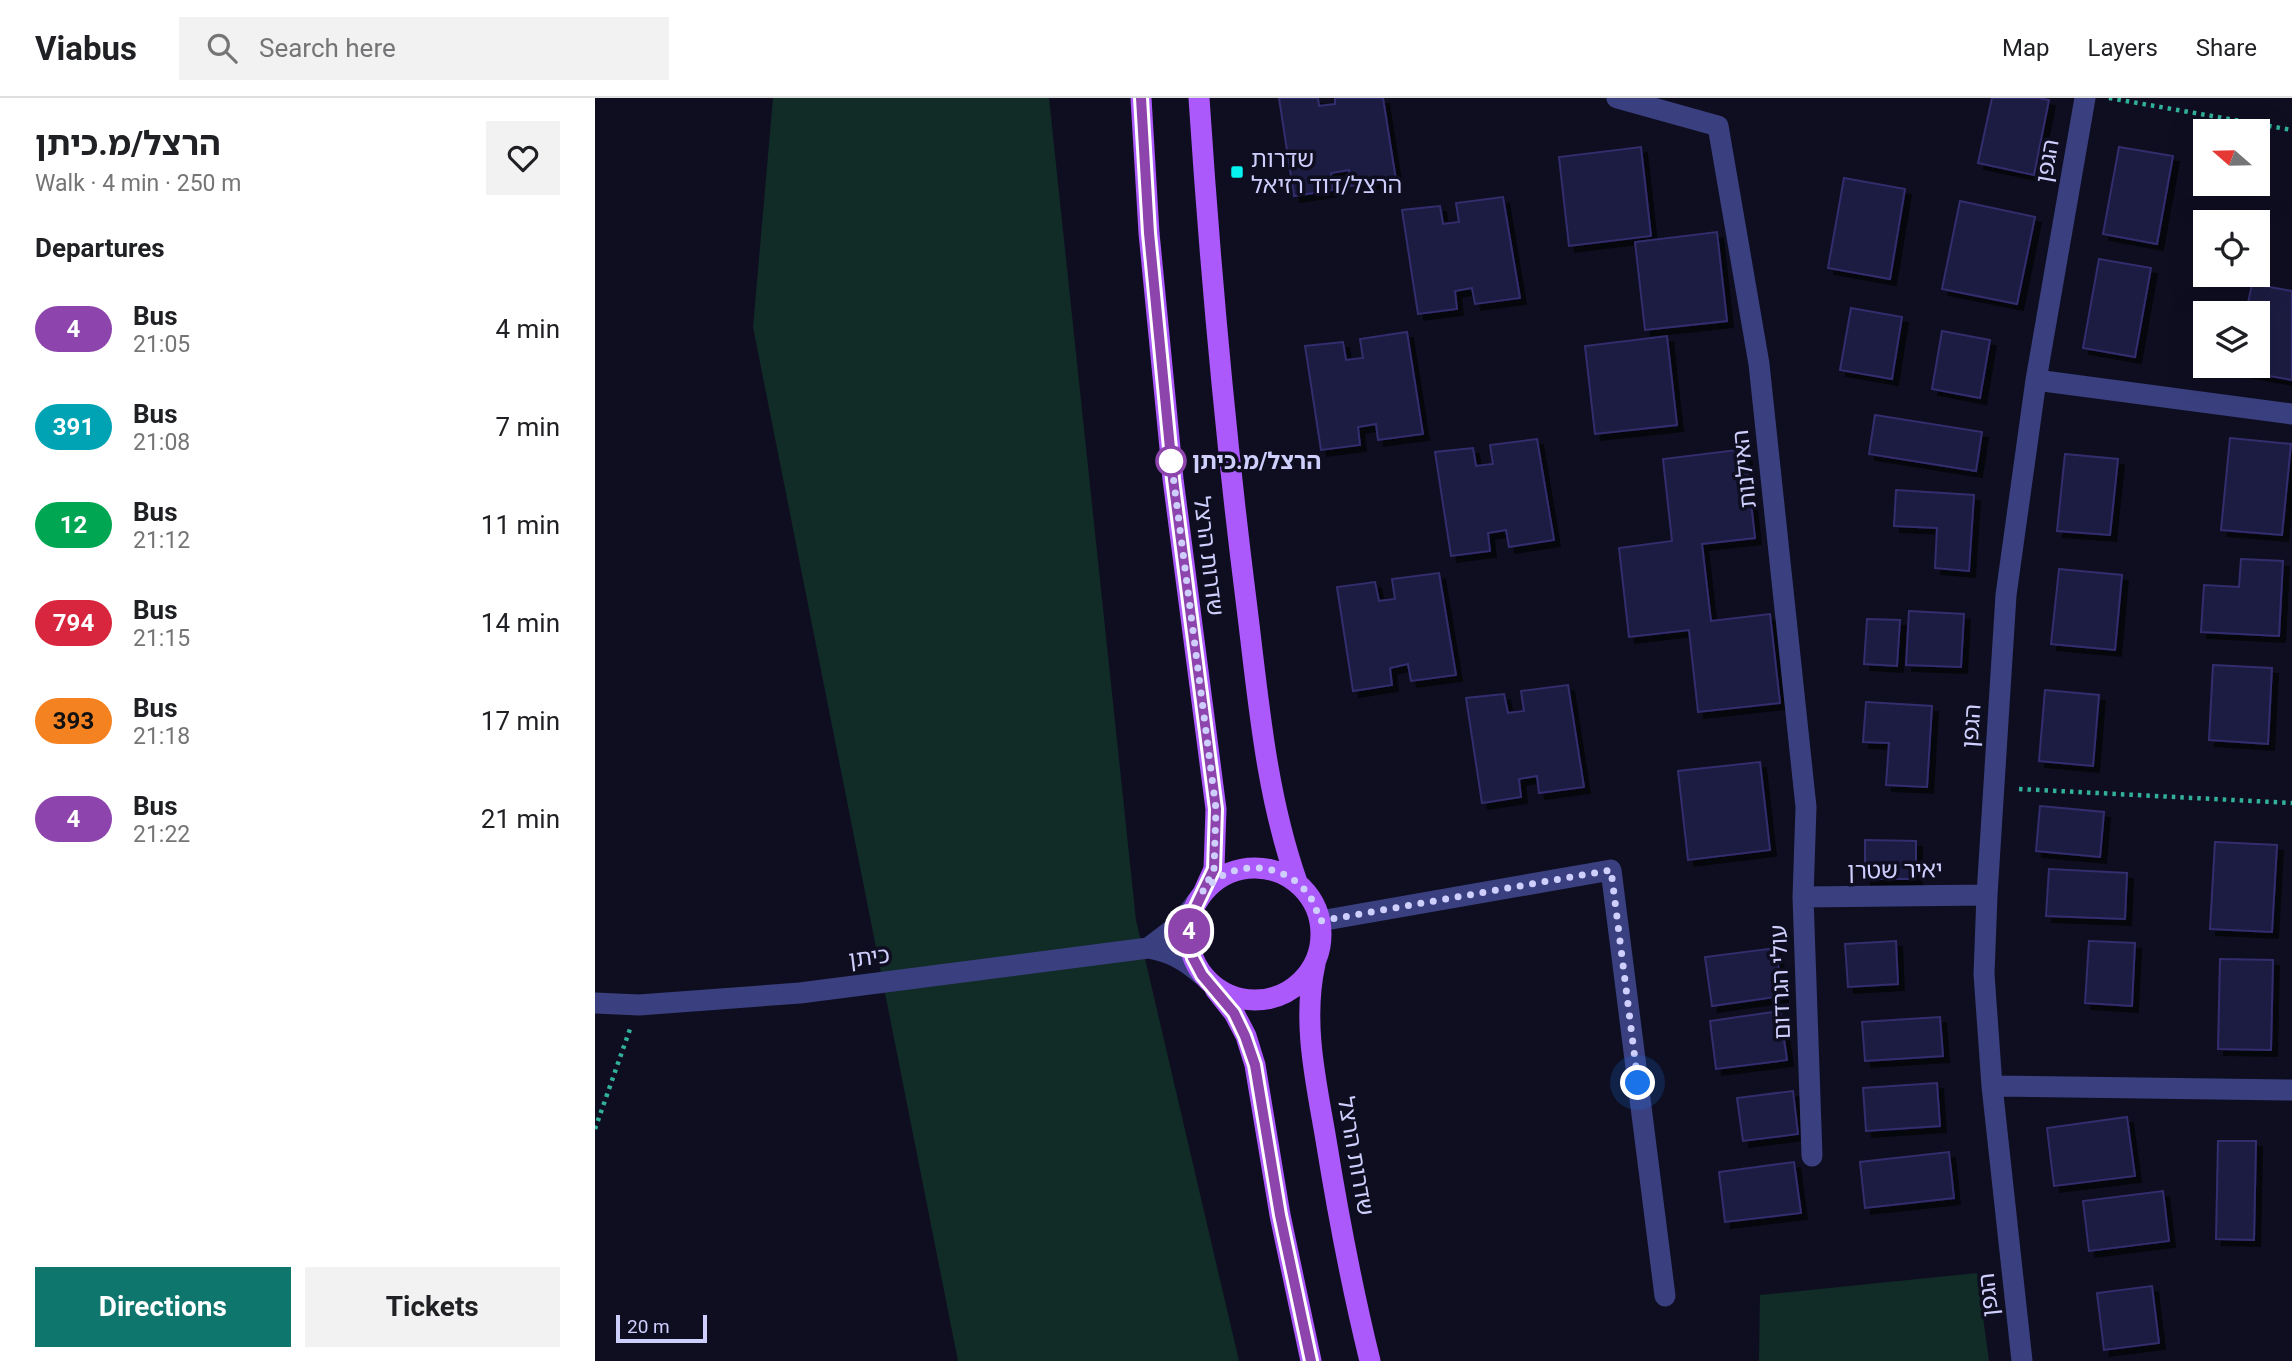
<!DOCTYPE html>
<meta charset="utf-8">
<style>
:root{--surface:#fff;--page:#f2f2f2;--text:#202124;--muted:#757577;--line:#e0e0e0;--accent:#0f766e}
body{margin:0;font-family:Roboto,"Noto Sans Hebrew",sans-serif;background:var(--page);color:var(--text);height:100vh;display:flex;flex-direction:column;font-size:26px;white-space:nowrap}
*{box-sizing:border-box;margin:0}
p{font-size:23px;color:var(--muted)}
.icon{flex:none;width:38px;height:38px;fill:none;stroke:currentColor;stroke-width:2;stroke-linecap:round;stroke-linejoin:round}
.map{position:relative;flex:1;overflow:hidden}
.side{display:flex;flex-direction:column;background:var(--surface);width:595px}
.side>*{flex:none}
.badge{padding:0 14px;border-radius:23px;font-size:24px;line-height:46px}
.needle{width:46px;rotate:290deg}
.tools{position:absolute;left:1598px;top:21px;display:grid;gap:14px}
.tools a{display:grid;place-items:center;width:77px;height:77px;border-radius:0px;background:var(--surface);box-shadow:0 7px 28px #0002;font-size:35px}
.scale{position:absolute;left:21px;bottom:18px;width:91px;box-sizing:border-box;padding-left:7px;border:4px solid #cfcffe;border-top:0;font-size:19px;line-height:24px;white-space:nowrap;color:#cfcffe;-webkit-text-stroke:5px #0f0e21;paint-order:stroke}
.you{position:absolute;width:35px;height:35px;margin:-18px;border:5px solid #fff;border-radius:50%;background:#1a73e8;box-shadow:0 0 0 10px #1a73e833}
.map>.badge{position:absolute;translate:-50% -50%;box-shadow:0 0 0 4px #fff}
h2{padding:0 35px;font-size:26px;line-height:63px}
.round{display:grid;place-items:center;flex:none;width:74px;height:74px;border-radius:0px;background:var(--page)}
.overview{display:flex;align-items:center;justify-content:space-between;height:119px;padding:0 35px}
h1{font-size:33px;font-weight:700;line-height:52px}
.button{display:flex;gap:14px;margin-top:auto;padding:14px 35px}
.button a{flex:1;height:80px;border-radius:0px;background:var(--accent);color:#fff;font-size:28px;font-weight:700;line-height:80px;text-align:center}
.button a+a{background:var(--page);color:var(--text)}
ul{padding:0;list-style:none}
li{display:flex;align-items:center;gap:21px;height:98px;padding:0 35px}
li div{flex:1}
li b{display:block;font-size:26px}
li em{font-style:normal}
li .badge{min-width:77px;font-weight:700;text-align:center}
header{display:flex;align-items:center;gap:42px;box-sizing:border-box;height:98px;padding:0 35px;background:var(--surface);border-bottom:2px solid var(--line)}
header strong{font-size:33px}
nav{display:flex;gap:38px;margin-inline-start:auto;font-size:24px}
.search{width:490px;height:63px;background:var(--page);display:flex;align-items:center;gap:18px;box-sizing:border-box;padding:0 24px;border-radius:0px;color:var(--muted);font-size:26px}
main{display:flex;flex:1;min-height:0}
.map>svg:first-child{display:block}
</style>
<header>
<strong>Viabus</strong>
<div class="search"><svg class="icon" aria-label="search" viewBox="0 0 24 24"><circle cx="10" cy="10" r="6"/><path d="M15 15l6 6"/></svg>Search here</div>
<nav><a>Map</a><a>Layers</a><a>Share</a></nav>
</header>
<main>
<section class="side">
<div class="overview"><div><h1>הרצל/מ.כיתן</h1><p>Walk · 4 min · 250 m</p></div><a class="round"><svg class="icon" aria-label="heart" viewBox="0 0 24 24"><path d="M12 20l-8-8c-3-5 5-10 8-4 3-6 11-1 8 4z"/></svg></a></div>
<h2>Departures</h2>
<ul>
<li><span class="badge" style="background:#8e44ad;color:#fff">4</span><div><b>Bus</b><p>21:05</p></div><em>4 min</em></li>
<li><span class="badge" style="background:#00a3b4;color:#fff">391</span><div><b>Bus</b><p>21:08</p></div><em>7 min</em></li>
<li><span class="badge" style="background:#00a651;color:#fff">12</span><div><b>Bus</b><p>21:12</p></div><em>11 min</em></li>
<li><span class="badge" style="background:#d7263d;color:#fff">794</span><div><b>Bus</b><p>21:15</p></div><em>14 min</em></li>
<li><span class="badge" style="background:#f58220;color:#111">393</span><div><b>Bus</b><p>21:18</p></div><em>17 min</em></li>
<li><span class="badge" style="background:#8e44ad;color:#fff">4</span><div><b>Bus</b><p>21:22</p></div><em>21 min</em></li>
</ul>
<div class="button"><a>Directions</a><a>Tickets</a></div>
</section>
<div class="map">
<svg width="1697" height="1263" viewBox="0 0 1697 1263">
<defs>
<filter id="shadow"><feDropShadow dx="6" dy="6" stdDeviation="0" flood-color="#0009"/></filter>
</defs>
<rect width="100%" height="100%" fill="#0f0e21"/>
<path fill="#112b27" d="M 178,0 L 454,0 L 541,822 L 644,1263 L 363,1263 L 158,229 Z
M 1382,1175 L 1394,1263 L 1164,1263 L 1165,1197 Z"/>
<path fill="#1e1a42" stroke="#332d6d" stroke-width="2" filter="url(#shadow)" d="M 684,0 L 723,0 L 724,8 L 740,6 L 740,0 L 788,0 L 801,82 L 756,88 L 754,72 L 736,75 L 738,92 L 699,98 Z
M 1397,0 L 1443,0 L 1454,2 L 1439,77 L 1383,65 Z
M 1046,49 L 1056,138 L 974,148 L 964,59 Z
M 1524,49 L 1578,58 L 1562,146 L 1508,136 Z
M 1249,80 L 1310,91 L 1295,181 L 1233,170 Z
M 908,99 L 925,200 L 880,206 L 877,190 L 860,193 L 862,211 L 823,216 L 807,112 L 845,108 L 848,126 L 864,124 L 861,105 Z
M 1365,103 L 1440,119 L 1422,206 L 1347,191 Z
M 1122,134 L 1132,223 L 1050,232 L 1040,144 Z
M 1504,161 L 1556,170 L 1540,259 L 1488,250 Z
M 1657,186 L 1697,193 L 1697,282 L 1641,272 L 1641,268 L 1662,268 L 1662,215 L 1651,215 Z
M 1256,210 L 1307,219 L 1297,281 L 1245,272 Z
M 1347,233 L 1395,242 L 1385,300 L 1337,291 Z
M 812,234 L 828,336 L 783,342 L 781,326 L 763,329 L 765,347 L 726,352 L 710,248 L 748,244 L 751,262 L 768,260 L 765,241 Z
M 1072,238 L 1082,327 L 1000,336 L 990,248 Z
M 1280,317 L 1387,334 L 1381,373 L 1274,356 Z
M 1635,340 L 1696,346 L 1687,437 L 1626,432 Z
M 942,341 L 959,442 L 914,449 L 911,432 L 893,435 L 895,453 L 856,458 L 840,354 L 878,350 L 881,368 L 898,366 L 895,347 Z
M 1150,351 L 1160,440 L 1107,446 L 1116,523 L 1175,516 L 1185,605 L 1103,614 L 1094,532 L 1034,539 L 1024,450 L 1077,443 L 1068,361 Z
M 1470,356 L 1523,361 L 1515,437 L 1462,433 Z
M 1301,392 L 1379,397 L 1374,473 L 1340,470 L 1342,430 L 1299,428 Z
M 1646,461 L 1688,463 L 1684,538 L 1606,534 L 1609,487 L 1644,489 Z
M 1464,471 L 1527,477 L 1520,552 L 1456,546 Z
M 844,475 L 861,577 L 816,583 L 813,566 L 795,570 L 797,587 L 758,593 L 742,489 L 780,484 L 784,503 L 800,501 L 797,481 Z
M 1314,513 L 1369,516 L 1366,569 L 1311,567 Z
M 1272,521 L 1305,522 L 1302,568 L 1269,566 Z
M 1618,567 L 1677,570 L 1673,646 L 1614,642 Z
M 973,587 L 989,689 L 944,695 L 942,678 L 924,681 L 926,699 L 887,705 L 871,600 L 909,596 L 913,615 L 929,613 L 926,593 Z
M 1450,592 L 1504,597 L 1498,668 L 1444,663 Z
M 1271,604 L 1337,608 L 1332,689 L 1291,687 L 1294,645 L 1268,644 Z
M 1165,664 L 1175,752 L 1093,762 L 1083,673 Z
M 1445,708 L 1509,714 L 1505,759 L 1441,753 Z
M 1270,742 L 1321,743 L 1321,781 L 1270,781 Z
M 1620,744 L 1682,747 L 1677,834 L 1615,831 Z
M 1454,771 L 1532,775 L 1530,821 L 1451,818 Z
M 1301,843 L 1303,886 L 1253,889 L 1250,846 Z
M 1494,843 L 1540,845 L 1537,908 L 1490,905 Z
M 1181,850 L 1187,898 L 1117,908 L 1110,859 Z
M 1625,861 L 1678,862 L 1676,952 L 1623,951 Z
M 1185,913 L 1192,962 L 1121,971 L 1115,923 Z
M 1345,919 L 1348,958 L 1270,963 L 1267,924 Z
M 1342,985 L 1345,1028 L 1271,1033 L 1268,990 Z
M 1198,993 L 1203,1036 L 1148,1043 L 1142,1000 Z
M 1532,1019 L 1540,1078 L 1459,1088 L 1452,1030 Z
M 1623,1043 L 1661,1043 L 1659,1142 L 1621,1141 Z
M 1354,1054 L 1359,1100 L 1270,1110 L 1265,1064 Z
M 1199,1064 L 1206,1115 L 1130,1124 L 1124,1074 Z
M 1568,1093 L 1574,1143 L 1494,1153 L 1488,1103 Z
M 1557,1188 L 1564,1245 L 1509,1252 L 1502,1195 Z"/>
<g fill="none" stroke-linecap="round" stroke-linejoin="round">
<path stroke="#31b09a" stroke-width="4.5" stroke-dasharray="3.5 5" stroke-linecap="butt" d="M 1514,0 L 1697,32
M 1424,691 L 1697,705
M 0,1031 L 35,931"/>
<path stroke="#3a3f7f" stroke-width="21" d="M 1022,0 L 1123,28 L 1164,266 L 1211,709 L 1208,799 L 1217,1058
M 1441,282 L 1697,316
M 1208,799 L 1392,797
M 725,823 L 1016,772 L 1070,1198
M 553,850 L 586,825 L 602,803
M 0,905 L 44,907 L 205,895 L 553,850 C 576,854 590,862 607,877
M 1397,988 L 1697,992
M 1427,1263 L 1397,988 L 1389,876 L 1392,797 L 1411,497 L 1441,282 L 1490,0"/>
<path stroke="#ac59fb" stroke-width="21" d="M 546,0 L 554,135 L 578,381 L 621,711 L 619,771 L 609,793
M 604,0 C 615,168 630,335 651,502 C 663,597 670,693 702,784
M594 836a66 66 0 1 1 132 0a66 66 0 1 1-132 0Z
M 720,866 C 707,925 721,983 731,1042 C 743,1116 757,1190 775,1263
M 620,891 L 639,915 L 651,938 L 660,967 L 685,1117 L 716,1263"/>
</g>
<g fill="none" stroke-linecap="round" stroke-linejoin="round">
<defs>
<path id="line" d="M 546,0 L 554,135 L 578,381 L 621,711 L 619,771 L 595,821 L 593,841 L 598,860 L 607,877 L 639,915 L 650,938 L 660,967 L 685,1117 L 716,1263"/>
</defs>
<use href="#line" stroke="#fff" stroke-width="16"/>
<use href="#line" stroke="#8e44ad" stroke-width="10"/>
<path stroke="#cfcffe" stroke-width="7" stroke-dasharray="0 12.6" d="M 576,363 L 575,354 L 621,711 L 619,771 L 608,793 C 614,788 619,782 625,779 C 656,761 699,770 717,802 C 721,808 722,816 725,823 L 1016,772 L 1043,985"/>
</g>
<rect fill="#06f3f0" stroke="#0f0e21" stroke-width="2.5" x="635" y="67" width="14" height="14" rx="3.5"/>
<circle fill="#fff" stroke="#8e44ad" stroke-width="3.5" cx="576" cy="363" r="14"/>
<g text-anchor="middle" stroke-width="7" stroke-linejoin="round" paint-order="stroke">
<g font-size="23" fill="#cfcffe" stroke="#0f0e21" text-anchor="start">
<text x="656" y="69">שדרות<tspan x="656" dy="26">הרצל/דוד רזיאל</tspan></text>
</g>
<g font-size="23" fill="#cfcffe" stroke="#0f0e21">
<text transform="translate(1452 63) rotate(-80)" y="8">הגפן</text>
<text transform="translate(1149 371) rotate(-96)" y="8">האילנות</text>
<text transform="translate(614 458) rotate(83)" y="8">שדרות הרצל</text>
<text transform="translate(1376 628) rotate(-86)" y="8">הגפן</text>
<text transform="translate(1300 772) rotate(-1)" y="8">יאיר שטרן</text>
<text transform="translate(274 859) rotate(-7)" y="8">כיתן</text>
<text transform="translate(1185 884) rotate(-92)" y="8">עולי הגרדום</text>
<text transform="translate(761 1058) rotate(80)" y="8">שדרות הרצל</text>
<text transform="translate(1393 1197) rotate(-96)" y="8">הגפן</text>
</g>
<g font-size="23" font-weight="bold" fill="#cfcffe" stroke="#0f0e21" text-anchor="start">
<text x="597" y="371">הרצל/מ.כיתן</text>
</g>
</g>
</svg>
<div class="tools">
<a><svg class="needle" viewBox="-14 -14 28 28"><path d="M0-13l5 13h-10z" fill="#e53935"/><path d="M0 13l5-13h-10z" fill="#757577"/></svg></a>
<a><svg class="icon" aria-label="locate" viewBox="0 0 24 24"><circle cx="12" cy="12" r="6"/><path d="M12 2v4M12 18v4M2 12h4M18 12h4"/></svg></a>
<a><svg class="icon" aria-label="layers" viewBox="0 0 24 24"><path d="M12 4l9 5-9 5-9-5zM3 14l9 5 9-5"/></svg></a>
</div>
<div class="scale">20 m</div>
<div class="you" style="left:1043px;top:985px"></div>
<b class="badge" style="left:594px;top:833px;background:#8e44ad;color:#fff">4</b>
</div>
</main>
